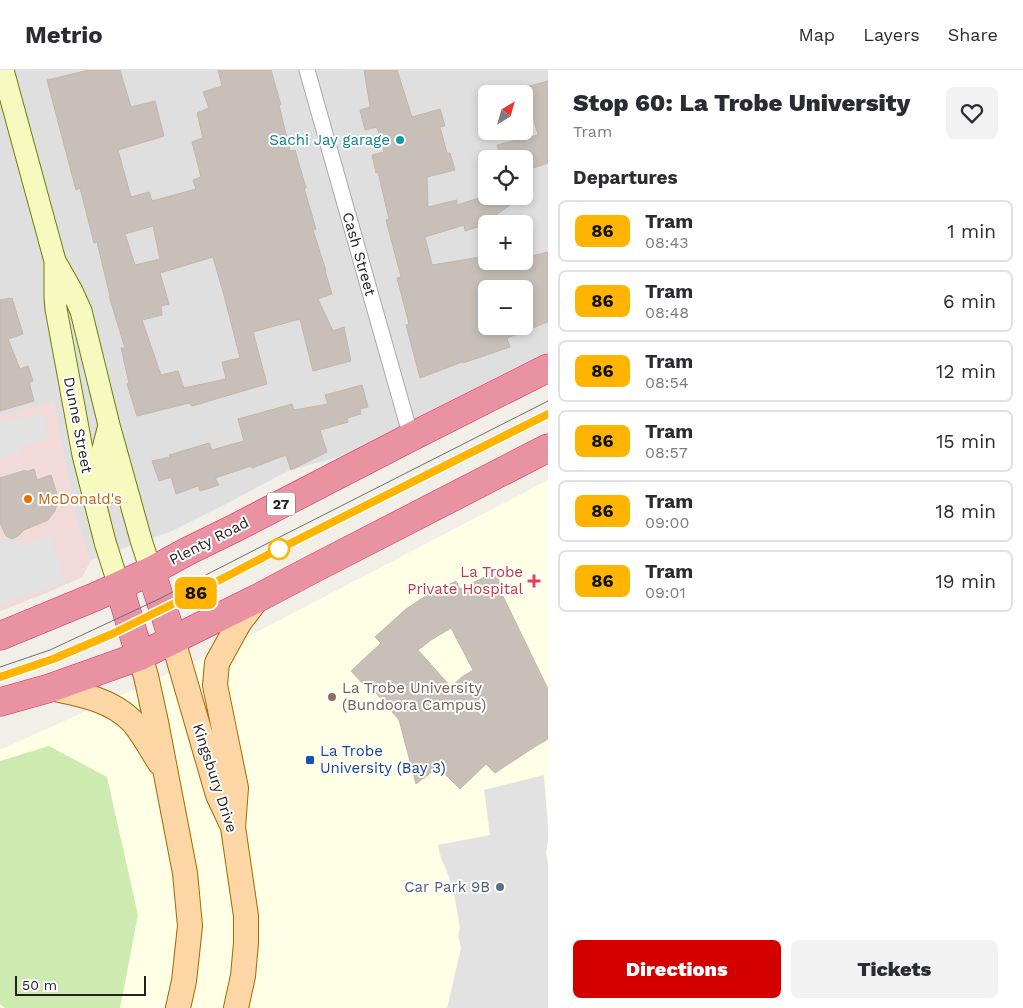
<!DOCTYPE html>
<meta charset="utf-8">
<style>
:root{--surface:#fff;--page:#f2f2f3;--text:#2b2b33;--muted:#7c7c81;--line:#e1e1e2;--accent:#d40000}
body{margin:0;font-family:"Work Sans",sans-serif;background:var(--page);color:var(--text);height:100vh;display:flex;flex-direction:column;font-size:19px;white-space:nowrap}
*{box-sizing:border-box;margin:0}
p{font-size:16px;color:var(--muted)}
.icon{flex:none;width:28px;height:28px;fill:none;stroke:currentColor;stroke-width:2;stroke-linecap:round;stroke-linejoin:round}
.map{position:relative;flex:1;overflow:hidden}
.drawer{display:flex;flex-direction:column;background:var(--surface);width:475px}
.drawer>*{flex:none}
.badge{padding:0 10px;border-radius:8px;font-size:18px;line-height:32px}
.needle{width:32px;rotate:37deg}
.buttons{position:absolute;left:478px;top:15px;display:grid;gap:10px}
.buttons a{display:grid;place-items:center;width:55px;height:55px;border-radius:8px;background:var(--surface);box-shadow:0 2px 8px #0003;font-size:25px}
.scale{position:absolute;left:15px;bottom:12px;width:131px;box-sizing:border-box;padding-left:5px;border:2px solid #222;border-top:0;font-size:14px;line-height:18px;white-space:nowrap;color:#222;-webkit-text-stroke:4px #fff;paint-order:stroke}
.map>.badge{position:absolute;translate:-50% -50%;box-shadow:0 0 0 2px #fff}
h2{padding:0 25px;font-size:19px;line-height:45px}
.round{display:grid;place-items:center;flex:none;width:52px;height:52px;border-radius:8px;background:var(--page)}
.overview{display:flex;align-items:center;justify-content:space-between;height:85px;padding:0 25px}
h1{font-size:24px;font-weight:800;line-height:38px}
.primary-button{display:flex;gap:10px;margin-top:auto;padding:10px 25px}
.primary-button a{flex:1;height:58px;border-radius:8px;background:var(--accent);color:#fff;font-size:20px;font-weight:800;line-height:58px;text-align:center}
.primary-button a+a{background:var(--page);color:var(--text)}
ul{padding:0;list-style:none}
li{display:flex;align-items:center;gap:15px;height:62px;margin:0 10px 8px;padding:0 15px;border:2px solid var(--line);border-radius:8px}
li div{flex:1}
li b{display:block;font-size:19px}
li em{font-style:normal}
li .badge{min-width:55px;font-weight:700;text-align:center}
header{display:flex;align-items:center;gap:30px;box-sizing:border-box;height:70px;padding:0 25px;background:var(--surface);border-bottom:1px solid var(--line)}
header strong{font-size:24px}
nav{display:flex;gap:28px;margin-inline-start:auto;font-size:18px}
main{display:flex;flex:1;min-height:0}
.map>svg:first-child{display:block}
</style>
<header>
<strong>Metrio</strong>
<nav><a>Map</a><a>Layers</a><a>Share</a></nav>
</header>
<main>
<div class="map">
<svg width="548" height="938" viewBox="0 0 548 938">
<rect width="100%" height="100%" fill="#f2efe9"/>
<path fill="#e0dfdf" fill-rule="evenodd" d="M 0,0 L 548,0 L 548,285 L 352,383 L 288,401 L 226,434 L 172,461 L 91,490 L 82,507 L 46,523 L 0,541 ZM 486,24 L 524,24 L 524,61 L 486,61 ZM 486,89 L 524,89 L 524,126 L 486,126 ZM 486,154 L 524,154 L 524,191 L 486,191 ZM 486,219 L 524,219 L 524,256 L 486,256 Z"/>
<path fill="#f2dad9" d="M 54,331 L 76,447 L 91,490 L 82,507 L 46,523 L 0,541 L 0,346 Z"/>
<path fill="#ffffe5" d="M 548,410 L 548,938 L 0,938 L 0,680 L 234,574 Z"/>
<path fill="#cdebb0" d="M 49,676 L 107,707 L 138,845 L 120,938 L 5,938 L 0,934 L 0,691 Z"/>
<path fill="#e2e2e2" d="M 43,343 L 48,369 L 18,376 L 19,384 L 0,389 L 0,353 Z
M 15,465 L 19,476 L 50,466 L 65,512 L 0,534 L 0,470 Z
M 544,705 L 548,757 L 548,770 L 546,783 L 548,794 L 548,938 L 447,938 L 461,878 L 458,865 L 460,858 L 455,829 L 448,804 L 441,788 L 438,775 L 490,765 L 484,720 Z"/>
<path fill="#c7bfb8" stroke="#c4b6ab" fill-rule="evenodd" d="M 89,0 L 120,0 L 131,37 L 155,31 L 164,66 L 118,80 L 131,127 L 149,122 L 152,131 L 196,119 L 193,110 L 201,107 L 192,72 L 203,68 L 197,43 L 209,38 L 203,22 L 222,16 L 218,0 L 271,0 L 281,35 L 279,35 L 290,81 L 295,80 L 306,118 L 304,118 L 316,159 L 313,160 L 326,201 L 325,201 L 332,224 L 318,229 L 333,261 L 344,257 L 351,291 L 313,301 L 300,249 L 253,262 L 267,314 L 192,336 L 189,333 L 137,346 L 127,314 L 129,313 L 121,278 L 125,278 L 109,226 L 110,226 L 97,172 L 94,173 L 80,118 L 76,120 L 47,10 ZM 153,156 L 160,189 L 135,195 L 125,164 ZM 213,187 L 225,229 L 240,288 L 222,292 L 226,309 L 184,318 L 178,301 L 161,305 L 142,250 L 162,245 L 161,236 L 169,234 L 160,203 Z
M 364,0 L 397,0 L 412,47 L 440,39 L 445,56 L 440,57 L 447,83 L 450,83 L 455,100 L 427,107 L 428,137 L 457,130 L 457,135 L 485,126 L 523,126 L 489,150 L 490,153 L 465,161 L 464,155 L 425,167 L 432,195 L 481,187 L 482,191 L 524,191 L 524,188 L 548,182 L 548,252 L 507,268 L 510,277 L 463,293 L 462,292 L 420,308 L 406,255 L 409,254 L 397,208 L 401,207 L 386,150 L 389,149 L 378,102 L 376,103 L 372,85 L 384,82 L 377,57 L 365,60 L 360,40 L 370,37 ZM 486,219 L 524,219 L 524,256 L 486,256 Z
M 548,11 L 548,93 L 524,101 L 524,89 L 502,89 L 497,75 L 538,65 L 529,31 L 524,32 L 524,24 L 521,24 L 519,19 Z
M 12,228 L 23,264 L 8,269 L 20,299 L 28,296 L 33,311 L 29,312 L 34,331 L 0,341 L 0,230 Z
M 362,315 L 368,337 L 360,339 L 361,344 L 347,348 L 348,352 L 320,360 L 327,382 L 291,400 L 286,385 L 252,398 L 251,396 L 215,408 L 219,415 L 200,421 L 198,416 L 176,424 L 171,407 L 159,411 L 152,391 L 170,387 L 169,385 L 209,373 L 212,380 L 244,371 L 238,349 L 292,334 L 294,340 L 328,334 L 325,325 Z
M 34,399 L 37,410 L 51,405 L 57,424 L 57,433 L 55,441 L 48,450 L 24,460 L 18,466 L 12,469 L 6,466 L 0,453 L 0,408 L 26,400 L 26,402 Z
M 495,502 L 501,515 L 498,516 L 548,619 L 548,669 L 536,676 L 495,703 L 486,694 L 460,719 L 438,697 L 416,714 L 399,650 L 365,610 L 362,613 L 351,601 L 381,573 L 375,567 L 406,539 L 429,524 L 456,511 L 460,519 ZM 451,558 L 473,600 L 462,607 L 451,617 L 418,580 L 431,570 Z"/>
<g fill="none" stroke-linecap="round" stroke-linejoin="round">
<defs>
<path id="street" d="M 307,0 L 411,367"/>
<path id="secondary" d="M 3,0 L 55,191 L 72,221 L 81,241 L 109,355 L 141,470 L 151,501
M 55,191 L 55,227 L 56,239 L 83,385 L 105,472 L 119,516
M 107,423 L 101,396 L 101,386 L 109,355"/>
<path id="primary" d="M 173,570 L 218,725 L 233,757 L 246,846 L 246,873 L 243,906 L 236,938
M 140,586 L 146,606 L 156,652 L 185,803 L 190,856 L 184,911 L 178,938
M 50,618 C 79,624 110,629 132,651 C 142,662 152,681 160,693
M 233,757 L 236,718 L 215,615 L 217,593 L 239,553 L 258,528"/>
<path id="highway" d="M 151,501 L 173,570
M 119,516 L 140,586
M 0,566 L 97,526 L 151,501 L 188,481 L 235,458 L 411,367 L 548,298
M 0,632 L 50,618 L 140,586 L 258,528 L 311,500 L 548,378"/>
</defs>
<use href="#street" stroke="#a9a9a9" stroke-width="17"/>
<use href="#secondary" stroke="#707d05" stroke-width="23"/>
<use href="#primary" stroke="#a06b00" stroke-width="26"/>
<use href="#highway" stroke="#dc2a67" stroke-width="29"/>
<use href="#street" stroke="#fff" stroke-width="15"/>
<use href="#secondary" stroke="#f7fabf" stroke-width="21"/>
<use href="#primary" stroke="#fcd6a4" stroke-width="24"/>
<use href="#highway" stroke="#e892a2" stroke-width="28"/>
<path stroke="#707070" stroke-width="1" d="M 0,597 L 50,580 L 159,529 L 274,470 L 548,331
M 0,607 L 53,589 L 112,564 L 193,524 L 281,478 L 548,344"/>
</g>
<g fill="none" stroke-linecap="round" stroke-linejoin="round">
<defs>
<path id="line" d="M 0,607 L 53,589 L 112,564 L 193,524 L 281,478 L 548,344"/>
</defs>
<use href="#line" stroke="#fff" stroke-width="11"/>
<use href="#line" stroke="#ffb500" stroke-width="8"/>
</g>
<circle fill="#0f9aa8" stroke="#fff" stroke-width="2" cx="400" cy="70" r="5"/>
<circle fill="#e8710a" stroke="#fff" stroke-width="2" cx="28" cy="429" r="5"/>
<circle fill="#fff" stroke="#ffb500" stroke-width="2.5" cx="279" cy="479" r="10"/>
<path fill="#e0444e" stroke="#fff" stroke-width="2" d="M531.5 503.5h5v5h5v5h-5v5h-5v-5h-5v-5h5z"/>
<circle fill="#8d6e63" stroke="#fff" stroke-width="2" cx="332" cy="627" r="5"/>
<rect fill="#1a4fb4" stroke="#fff" stroke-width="2" x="305" y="685" width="10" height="10" rx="2.5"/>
<circle fill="#5c6f8a" stroke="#fff" stroke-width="2" cx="500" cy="817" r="5"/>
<g text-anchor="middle" stroke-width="4" stroke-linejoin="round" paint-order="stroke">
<rect fill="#fff" stroke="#646464" stroke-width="1" x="267" y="422.5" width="28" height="23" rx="4"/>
<g font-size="14" font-weight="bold" fill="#222">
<text x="281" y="439">27</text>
</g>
<g font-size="15" fill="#0d838f" stroke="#fff" text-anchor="end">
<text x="390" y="75">Sachi Jay garage</text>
</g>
<g font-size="15" fill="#222" stroke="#fff">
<text transform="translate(359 184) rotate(74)" y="5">Cash Street</text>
<text transform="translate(78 355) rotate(79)" y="5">Dunne Street</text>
<text transform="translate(209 471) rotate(-27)" y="5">Plenty Road</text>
<text transform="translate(215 708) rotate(72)" y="5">Kingsbury Drive</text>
</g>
<g font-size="15" fill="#c56008" stroke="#fff" text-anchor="start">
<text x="38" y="434">McDonald's</text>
</g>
<g font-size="15" fill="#be3a42" stroke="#fff" text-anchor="end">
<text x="523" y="507">La Trobe<tspan x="523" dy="17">Private Hospital</tspan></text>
</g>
<g font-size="15" fill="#785e54" stroke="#fff" text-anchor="start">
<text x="342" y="623">La Trobe University<tspan x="342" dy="17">(Bundoora Campus)</tspan></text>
</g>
<g font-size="15" fill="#164399" stroke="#fff" text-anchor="start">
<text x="320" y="686">La Trobe<tspan x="320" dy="17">University (Bay 3)</tspan></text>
</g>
<g font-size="15" fill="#4e5e75" stroke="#fff" text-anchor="end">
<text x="490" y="822">Car Park 9B</text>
</g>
</g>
</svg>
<div class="buttons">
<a><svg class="needle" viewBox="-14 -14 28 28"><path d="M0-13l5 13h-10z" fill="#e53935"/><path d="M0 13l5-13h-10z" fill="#7c7c81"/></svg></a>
<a><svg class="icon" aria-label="locate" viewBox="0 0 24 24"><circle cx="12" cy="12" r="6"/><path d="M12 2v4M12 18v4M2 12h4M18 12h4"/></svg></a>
<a>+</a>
<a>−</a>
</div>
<div class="scale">50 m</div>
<b class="badge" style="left:196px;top:523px;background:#ffb500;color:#111">86</b>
</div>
<section class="drawer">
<div class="overview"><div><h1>Stop 60: La Trobe University</h1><p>Tram</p></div><a class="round"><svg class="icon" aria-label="heart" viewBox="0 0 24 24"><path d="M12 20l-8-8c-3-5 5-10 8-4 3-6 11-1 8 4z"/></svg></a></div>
<h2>Departures</h2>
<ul>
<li><span class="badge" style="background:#ffb500;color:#111">86</span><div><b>Tram</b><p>08:43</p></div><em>1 min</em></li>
<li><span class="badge" style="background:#ffb500;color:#111">86</span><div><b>Tram</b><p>08:48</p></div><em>6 min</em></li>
<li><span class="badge" style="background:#ffb500;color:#111">86</span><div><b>Tram</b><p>08:54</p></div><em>12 min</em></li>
<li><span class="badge" style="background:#ffb500;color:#111">86</span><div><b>Tram</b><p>08:57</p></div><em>15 min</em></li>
<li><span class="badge" style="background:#ffb500;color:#111">86</span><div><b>Tram</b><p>09:00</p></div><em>18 min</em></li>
<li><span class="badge" style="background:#ffb500;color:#111">86</span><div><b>Tram</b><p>09:01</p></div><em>19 min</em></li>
</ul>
<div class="primary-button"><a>Directions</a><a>Tickets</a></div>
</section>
</main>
